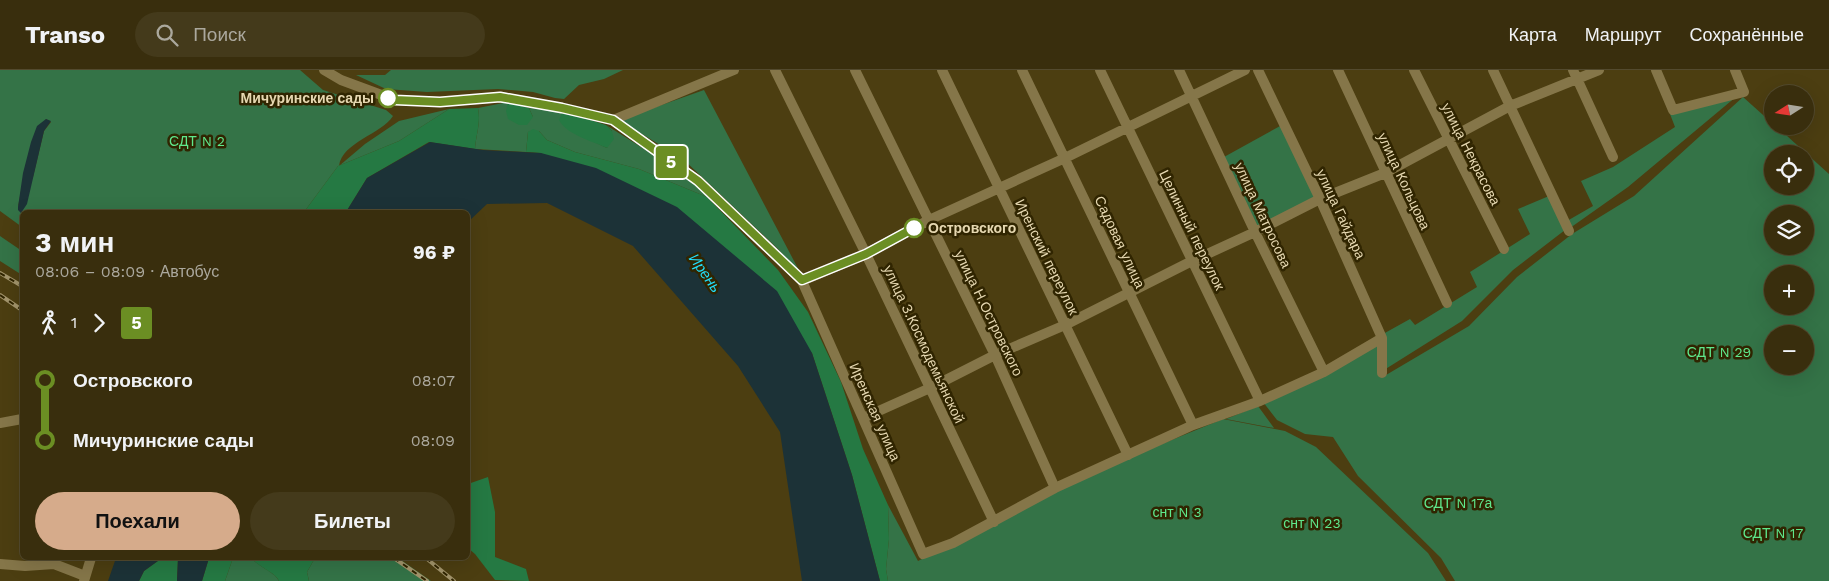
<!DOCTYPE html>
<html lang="ru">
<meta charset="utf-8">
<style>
:root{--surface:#392e0d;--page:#443a1b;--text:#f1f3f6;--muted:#aba89d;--line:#534a2e;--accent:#d6ab8b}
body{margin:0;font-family:"Work Sans",sans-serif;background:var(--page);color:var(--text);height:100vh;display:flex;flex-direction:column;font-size:19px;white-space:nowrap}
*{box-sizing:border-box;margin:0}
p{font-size:16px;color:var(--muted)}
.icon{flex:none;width:28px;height:28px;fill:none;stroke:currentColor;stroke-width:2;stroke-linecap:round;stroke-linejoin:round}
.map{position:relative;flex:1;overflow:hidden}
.sheet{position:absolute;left:20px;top:140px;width:450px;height:350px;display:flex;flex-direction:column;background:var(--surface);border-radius:8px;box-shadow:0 5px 20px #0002,0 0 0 1px var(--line)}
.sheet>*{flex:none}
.badge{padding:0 10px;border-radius:4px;font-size:18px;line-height:32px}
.needle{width:32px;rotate:258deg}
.tools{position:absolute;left:1764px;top:15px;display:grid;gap:10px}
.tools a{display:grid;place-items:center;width:50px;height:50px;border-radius:50%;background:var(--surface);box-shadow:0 5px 20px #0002,0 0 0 1px var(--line);font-size:25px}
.map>.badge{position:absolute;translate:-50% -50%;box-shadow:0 0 0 2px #fff}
.legs{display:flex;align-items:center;gap:8px;height:55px;padding:0 15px;font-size:16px}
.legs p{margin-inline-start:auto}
.overview{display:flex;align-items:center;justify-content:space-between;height:85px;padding:0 15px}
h1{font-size:28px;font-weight:700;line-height:38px}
.action{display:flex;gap:10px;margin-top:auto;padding:10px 15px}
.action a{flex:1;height:58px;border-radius:30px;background:var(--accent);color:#111;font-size:20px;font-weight:700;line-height:58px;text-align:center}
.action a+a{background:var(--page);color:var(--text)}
ul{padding:0 15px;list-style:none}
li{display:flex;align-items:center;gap:18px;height:60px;font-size:19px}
li i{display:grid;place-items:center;width:8px;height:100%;margin:0 6px;background:currentColor}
li i::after{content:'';width:12px;height:12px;margin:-6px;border:4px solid;border-radius:50%;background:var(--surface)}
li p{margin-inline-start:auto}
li:first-child i{background:linear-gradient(#0000 50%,currentColor 0)}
li:last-child i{background:linear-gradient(currentColor 50%,#0000 0)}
header{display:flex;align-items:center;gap:30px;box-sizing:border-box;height:70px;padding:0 25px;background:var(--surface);border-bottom:1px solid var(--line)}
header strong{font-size:24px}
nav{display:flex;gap:28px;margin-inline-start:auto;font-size:18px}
.search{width:350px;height:45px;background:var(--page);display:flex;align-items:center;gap:12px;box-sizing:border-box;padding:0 18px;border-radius:28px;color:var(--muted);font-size:19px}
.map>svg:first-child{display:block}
</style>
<header>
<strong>Transo</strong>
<div class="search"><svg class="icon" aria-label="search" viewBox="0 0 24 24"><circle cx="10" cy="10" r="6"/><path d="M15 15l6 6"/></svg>Поиск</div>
<nav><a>Карта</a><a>Маршрут</a><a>Сохранённые</a></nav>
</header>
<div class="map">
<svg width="1829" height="511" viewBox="0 0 1829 511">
<rect width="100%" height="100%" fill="#4c3e11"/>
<path fill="#347347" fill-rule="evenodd" d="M 0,0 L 300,0 L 323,20 L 386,40 L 393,46 C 382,64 342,72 339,96 L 365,74 L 399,51 L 449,39 L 399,71 L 338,96 L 304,142 L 22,142 L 22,157 L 0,141 ZM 46,49 L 51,52 L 44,61 L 33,107 L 18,137 L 26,94 Z
M 391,0 L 623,0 L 604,9 L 579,15 L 564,29 L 555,28 L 533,22 L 498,19 L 427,22 L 386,19 L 356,5 L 385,5 Z
M 704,20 L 803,208 L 778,179 L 683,89 L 619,50 Z
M 1737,26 L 1628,117 L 1570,158 L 1567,151 L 1593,136 L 1581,111 L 1613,97 L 1675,57 L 1670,44 Z
M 1743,27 L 1772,53 L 1772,56 L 1776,56 L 1829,104 L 1829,511 L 1455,511 L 1441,488 L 1358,406 L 1333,367 L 1305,364 L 1277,350 L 1263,332 L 1379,274 L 1386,305 L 1469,256 L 1517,207 L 1572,164 L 1634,126 ZM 1772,84 L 1805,84 L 1805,116 L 1772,116 ZM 1772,144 L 1805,144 L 1805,176 L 1772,176 ZM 1772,204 L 1805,204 L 1805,236 L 1772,236 ZM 1772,264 L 1805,264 L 1805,296 L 1772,296 Z
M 508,32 L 533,47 L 529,38 L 554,39 L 566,42 L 571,61 L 607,78 L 612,61 L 606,55 L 649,82 L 700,118 L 707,127 L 639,99 L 575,82 L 547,70 L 539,61 L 528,62 L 526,82 L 475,79 C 476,64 481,53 478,38 Z
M 1282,55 L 1316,127 L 1256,159 L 1224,87 Z
M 1549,126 L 1565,160 L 1513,200 L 1462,251 L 1384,300 L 1383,264 L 1410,249 L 1415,255 L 1477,217 L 1470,202 L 1530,164 L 1518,139 Z
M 0,166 L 22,181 L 22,205 L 0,191 Z
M 1258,336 L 1274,358 L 1226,349 Z
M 1223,349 L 1285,361 L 1316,377 L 1428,483 L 1446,511 L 888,511 L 886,499 L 889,469 L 888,435 L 918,491 L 1057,420 L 1130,387 Z
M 233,488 L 251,488 C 259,497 275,502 279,511 L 225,511 Z
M 315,488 L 398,488 L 431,511 L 309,511 L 307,502 Z"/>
<path fill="#257943" d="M 508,32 L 529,38 L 533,47 L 527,55 L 519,55 L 508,49 L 506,41 Z
M 478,38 C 481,53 476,64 475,79 L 429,72 L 367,108 L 346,142 L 304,142 L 338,96 L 399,71 L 449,39 Z
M 566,42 L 606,55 L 612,61 L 614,69 L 607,78 C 592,71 567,65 559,50 L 562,43 Z
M 533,59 L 539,61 L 547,70 L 575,82 L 639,99 L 707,127 L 778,200 L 808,242 L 841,312 L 863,379 L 888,435 L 889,469 L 886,499 L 888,511 L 880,511 L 852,405 L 812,283 L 541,83 L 526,82 L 528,62 Z
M 488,407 L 495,442 L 495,487 L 526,499 L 529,511 L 495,510 L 475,484 L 468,478 L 468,414 Z
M 162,488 L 178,488 L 177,511 L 139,511 L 144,501 Z
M 209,488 L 233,488 L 225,511 L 202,511 Z
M 251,488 L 315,488 L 307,502 L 309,511 L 279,511 C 276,503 259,497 251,488 Z"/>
<path fill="#1c3237" d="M 46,49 L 51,51 L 44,61 L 27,134 L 21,143 L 18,140 L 18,137 L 23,103 L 31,72 L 37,56 Z
M 430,72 L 483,80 L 541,83 L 596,98 L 677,137 L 777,221 L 812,283 L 852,405 L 880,511 L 802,511 L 780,362 L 738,296 L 633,176 L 547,133 L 487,134 L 468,152 L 468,142 L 346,142 L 367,108 Z
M 116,488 L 162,488 L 144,501 L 139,511 L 108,511 Z
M 178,488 L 209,488 L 202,511 L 177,511 Z"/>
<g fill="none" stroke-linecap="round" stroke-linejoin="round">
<path stroke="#857649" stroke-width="10" d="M 324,0 L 341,10 L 395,30 L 440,32 L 501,27 L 561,38 L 613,50 L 698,111 L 802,211 L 923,484 L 953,473 L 1055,418 L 1193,355 L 1260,331 L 1324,302 L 1382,268
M 775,0 L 866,184 L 994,452
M 855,0 L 995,285 L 1055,418
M 942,0 L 1128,385
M 1022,0 L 1193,355
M 1100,0 L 1260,331
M 1179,0 L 1255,162 L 1324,302
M 1258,0 L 1320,129 L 1382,268 L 1382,303
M 1338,0 L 1447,233
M 1414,0 L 1504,179
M 1493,0 L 1569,161
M 1573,0 L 1613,87
M 1656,0 L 1673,40 L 1744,22 L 1735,0
M 613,50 L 734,0
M 802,211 L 866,184 L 929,150 L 1065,88 L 1245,0
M 863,348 L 930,318 L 995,285 L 1065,255 L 1192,191 L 1255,162 L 1320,129 L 1385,103 L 1510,36 L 1599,0
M 0,353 L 22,349
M 0,494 L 25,496 L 54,494 L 85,506
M 84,511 L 91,488"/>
<defs>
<path id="rail" d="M 0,203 L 22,216
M 0,225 L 22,240
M 394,488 L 427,511
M 426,488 L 454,511"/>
</defs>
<use href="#rail" stroke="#a2946b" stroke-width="4"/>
<use href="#rail" stroke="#302501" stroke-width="2" stroke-dasharray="5.5" stroke-linecap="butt"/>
</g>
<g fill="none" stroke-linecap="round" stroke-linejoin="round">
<defs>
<path id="line-1" d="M 388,28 L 395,30 L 440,32 L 500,27 L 562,38 L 613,50 L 698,111 L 802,210 L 866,184 L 914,158"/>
</defs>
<use href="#line-1" stroke="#fff" stroke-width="11"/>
<use href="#line-1" stroke="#6b8e23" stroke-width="8"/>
</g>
<g fill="#fff" stroke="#6b8e23" stroke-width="2.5">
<circle cx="388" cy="28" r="9"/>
<circle cx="914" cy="158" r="9"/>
</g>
<g text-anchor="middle" stroke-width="5" stroke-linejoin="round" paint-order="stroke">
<g font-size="14" font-weight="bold" fill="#e6d8b1" stroke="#302501" text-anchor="end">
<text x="374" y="33">Мичуринские сады</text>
<text x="928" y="163" text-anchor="start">Островского</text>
</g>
<g font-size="14" fill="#5fe88c" stroke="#302501">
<text x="197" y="76">СДТ N 2</text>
<text x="1719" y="287">СДТ N 29</text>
<text x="1458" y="438">СДТ N 17а</text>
<text x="1177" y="447">снт N 3</text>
<text x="1312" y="458">снт N 23</text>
<text x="1773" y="468">СДТ N 17</text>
</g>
<g font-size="14" fill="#e6d8b1" stroke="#302501">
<text transform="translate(1471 84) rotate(63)" y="5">улица Некрасова</text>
<text transform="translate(1404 111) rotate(65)" y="5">улица Кольцова</text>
<text transform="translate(1341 144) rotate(65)" y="5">улица Гайдара</text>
<text transform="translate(1263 145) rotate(65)" y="5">улица Матросова</text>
<text transform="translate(1192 160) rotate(64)" y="5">Целинный переулок</text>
<text transform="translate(1120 172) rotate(65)" y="5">Садовая улица</text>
<text transform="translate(1047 187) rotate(64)" y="5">Иренский переулок</text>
<text transform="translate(989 243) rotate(64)" y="5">улица Н.Островского</text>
<text transform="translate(924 274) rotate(65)" y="5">улица З.Космодемьянской</text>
<text transform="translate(875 342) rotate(66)" y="5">Иренская улица</text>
</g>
<g font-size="15" font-style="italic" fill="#22dffb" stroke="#302501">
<text transform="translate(705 203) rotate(54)" y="5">Ирень</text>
</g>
</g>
</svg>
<div class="tools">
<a><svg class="needle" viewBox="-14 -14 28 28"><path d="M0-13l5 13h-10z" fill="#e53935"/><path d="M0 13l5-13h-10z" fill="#aba89d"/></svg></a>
<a><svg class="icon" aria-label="locate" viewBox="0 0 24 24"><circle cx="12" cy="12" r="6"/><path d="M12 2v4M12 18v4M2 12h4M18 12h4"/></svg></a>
<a><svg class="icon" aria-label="layers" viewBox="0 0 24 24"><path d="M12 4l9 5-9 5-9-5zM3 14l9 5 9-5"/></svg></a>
<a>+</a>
<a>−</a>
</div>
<b class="badge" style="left:671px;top:92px;background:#6b8e23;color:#fff">5</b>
<section class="sheet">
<div class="overview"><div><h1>3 мин</h1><p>08:06 – 08:09 · Автобус</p></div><b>96 ₽</b></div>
<div class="legs"><svg class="icon" aria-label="walk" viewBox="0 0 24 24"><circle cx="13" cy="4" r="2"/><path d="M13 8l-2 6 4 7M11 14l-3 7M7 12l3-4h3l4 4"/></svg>1<svg class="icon" aria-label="forward" viewBox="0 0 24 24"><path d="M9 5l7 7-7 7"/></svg><b class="badge" style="background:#6b8e23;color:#fff">5</b></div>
<ul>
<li><i style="color:#6b8e23"></i><b>Островского</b><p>08:07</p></li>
<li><i style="color:#6b8e23"></i><b>Мичуринские сады</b><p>08:09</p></li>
</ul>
<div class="action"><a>Поехали</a><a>Билеты</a></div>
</section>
</div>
